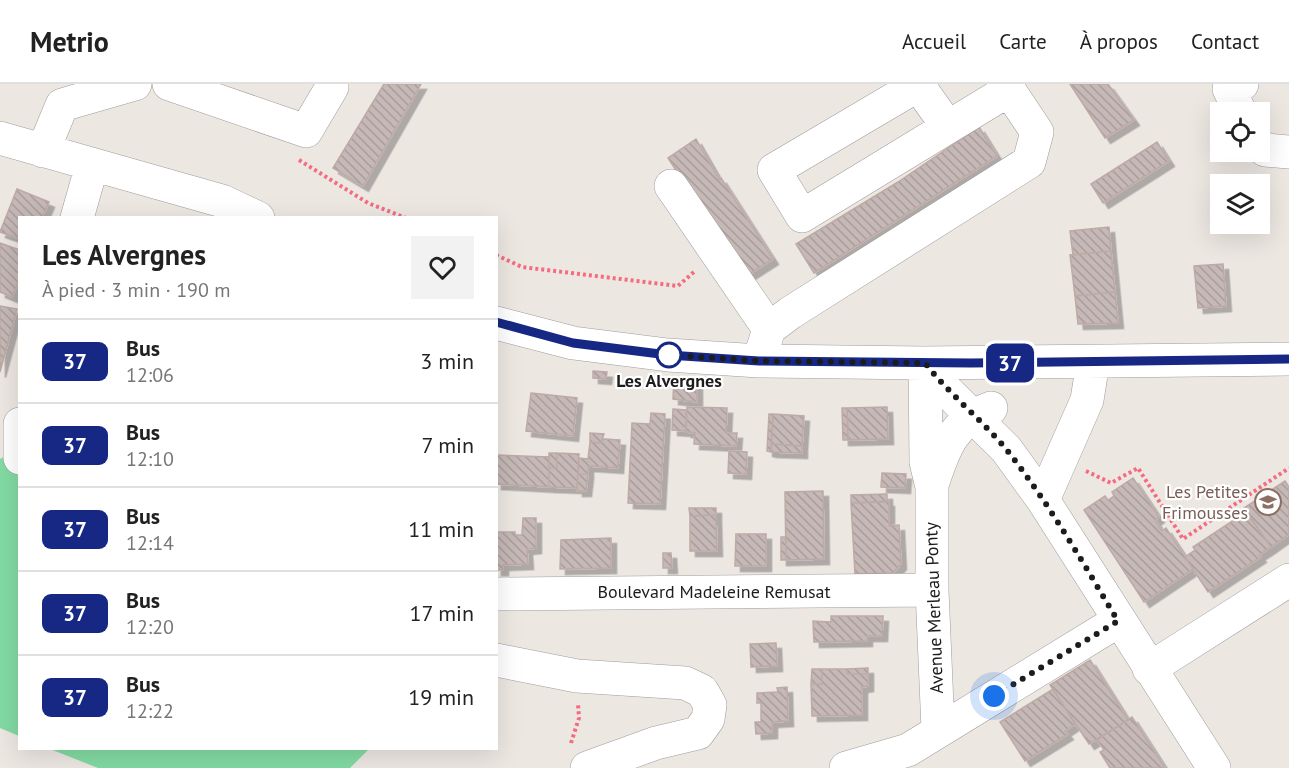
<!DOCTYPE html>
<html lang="fr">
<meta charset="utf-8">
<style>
:root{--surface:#fff;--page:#f2f2f2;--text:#222;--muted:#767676;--line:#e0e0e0}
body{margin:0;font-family:"PT Sans",sans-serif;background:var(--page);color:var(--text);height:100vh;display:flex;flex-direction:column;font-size:22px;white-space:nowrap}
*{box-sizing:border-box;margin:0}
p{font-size:20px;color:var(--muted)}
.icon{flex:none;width:33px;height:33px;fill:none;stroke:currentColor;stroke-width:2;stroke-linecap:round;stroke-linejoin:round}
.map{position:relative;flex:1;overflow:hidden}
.side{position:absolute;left:18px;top:132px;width:480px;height:534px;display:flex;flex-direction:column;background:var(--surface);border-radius:0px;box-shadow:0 6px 24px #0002}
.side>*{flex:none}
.badge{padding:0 12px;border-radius:9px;font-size:21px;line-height:39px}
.fabs{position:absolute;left:1210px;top:18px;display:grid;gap:12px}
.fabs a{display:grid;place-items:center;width:60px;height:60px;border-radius:0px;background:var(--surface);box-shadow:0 6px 24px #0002;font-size:30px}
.you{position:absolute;width:30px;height:30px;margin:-15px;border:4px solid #fff;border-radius:50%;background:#1a73e8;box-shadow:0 0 0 9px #1a73e833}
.map>.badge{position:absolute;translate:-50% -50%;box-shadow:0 0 0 3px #fff}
.round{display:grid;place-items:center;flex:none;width:63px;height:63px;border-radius:0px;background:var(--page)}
.overview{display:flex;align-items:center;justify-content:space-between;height:102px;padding:0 24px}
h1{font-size:28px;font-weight:700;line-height:45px}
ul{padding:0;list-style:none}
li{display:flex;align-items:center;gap:18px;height:84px;padding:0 24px;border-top:2px solid var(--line)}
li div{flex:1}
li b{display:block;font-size:22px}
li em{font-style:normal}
li .badge{min-width:66px;font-weight:700;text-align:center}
header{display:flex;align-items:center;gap:36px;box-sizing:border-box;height:84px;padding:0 30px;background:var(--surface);border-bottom:2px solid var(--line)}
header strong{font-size:28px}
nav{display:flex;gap:33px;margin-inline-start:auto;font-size:21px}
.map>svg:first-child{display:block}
</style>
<header>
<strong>Metrio</strong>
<nav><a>Accueil</a><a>Carte</a><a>À propos</a><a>Contact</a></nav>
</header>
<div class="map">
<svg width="1289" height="684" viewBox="0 0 1289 684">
<defs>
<pattern id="building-back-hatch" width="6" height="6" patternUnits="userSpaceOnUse" patternTransform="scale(1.5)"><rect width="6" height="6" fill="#c5b8b6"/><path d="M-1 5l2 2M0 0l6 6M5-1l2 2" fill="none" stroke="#a99e9c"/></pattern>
<filter id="shadow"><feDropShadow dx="5.5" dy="5.5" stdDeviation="0" flood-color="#0004"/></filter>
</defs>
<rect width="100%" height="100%" fill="#ede7e2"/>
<path fill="#82daa2" d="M 5,372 L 19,392 L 19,652 L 0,644 L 0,375 Z
M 50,665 L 369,665 L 350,684 L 98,684 Z"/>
<path fill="url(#building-back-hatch)" stroke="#beaaa5" stroke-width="1.5" filter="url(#shadow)" d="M 384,0 L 421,0 L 363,102 L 333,84 Z
M 1070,0 L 1108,0 L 1134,36 L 1105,54 Z
M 979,43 L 997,72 L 814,189 L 796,160 L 898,98 Z
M 696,55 L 719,95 L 721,94 L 773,175 L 745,193 L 668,74 Z
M 1157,58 L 1169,77 L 1103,119 L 1091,100 Z
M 17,105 L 49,118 L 42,134 L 20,134 L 20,155 L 0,148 Z
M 1109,143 L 1111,167 L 1073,171 L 1070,147 Z
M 0,159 L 20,166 L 20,193 L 12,213 L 0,208 Z
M 1111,167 L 1115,208 L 1075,212 L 1070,171 Z
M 1223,180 L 1226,222 L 1198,224 L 1194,182 Z
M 1115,208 L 1118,239 L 1078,240 L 1075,212 Z
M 0,222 L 17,225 L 0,288 Z
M 593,287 L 607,288 L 606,295 L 593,294 Z
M 674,294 L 693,295 L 692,299 L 697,299 L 697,318 L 673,315 Z
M 531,309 L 577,314 L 573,352 L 526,347 Z
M 687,323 L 727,324 L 726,349 L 737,349 L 736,362 L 694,360 L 695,349 L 686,348 Z
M 887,323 L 888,355 L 848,356 L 847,324 Z
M 842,324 L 847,324 L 848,356 L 843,356 Z
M 673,325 L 686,326 L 686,347 L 672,346 Z
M 651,329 L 665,330 L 660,420 L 628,419 L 632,339 L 650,340 Z
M 769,330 L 773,330 L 771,368 L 767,367 Z
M 773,330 L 804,332 L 802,362 L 771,360 Z
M 590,349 L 604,350 L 601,359 L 590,358 Z
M 602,355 L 620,356 L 618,384 L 588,382 L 588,390 L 578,390 L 579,374 L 588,375 L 590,358 L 601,359 Z
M 771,360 L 802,362 L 802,369 L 771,368 Z
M 729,367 L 747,368 L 746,390 L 728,389 Z
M 549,369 L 557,369 L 557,384 L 549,384 Z
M 557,369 L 579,370 L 577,404 L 549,403 L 549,384 L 557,384 Z
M 496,371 L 549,373 L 549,403 L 496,400 Z
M 882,389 L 906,390 L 905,404 L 881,403 Z
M 578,390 L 588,390 L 586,407 L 577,407 Z
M 1133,394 L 1159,433 L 1155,436 L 1162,447 L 1166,444 L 1193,485 L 1144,518 L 1084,426 L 1105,412 L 1108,416 L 1114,412 L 1112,408 Z
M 1285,397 L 1289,403 L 1289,450 L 1271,463 L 1244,424 Z
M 823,407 L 824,475 L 786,476 L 785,408 Z
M 887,410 L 887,418 L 851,419 L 851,411 Z
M 889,417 L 889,442 L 899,441 L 901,480 L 893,489 L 855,490 L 851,419 Z
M 689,424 L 716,424 L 716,431 L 690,432 Z
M 1246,428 L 1271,463 L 1259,471 L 1261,473 L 1208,508 L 1185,473 L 1195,466 L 1193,463 Z
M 716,431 L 717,467 L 690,467 L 690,432 Z
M 523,434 L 536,434 L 536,464 L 527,465 L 528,480 L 503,481 L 503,486 L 496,486 L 496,448 L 515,448 L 515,451 L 522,451 Z
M 736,450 L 766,450 L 766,482 L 735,482 Z
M 781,453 L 786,453 L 786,476 L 781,476 Z
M 611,454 L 611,484 L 560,485 L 561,456 Z
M 663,469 L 671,469 L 672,484 L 663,484 Z
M 831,532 L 883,532 L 882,552 L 867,552 L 867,557 L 814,558 L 813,537 L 831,538 Z
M 776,559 L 777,582 L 751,583 L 750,560 Z
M 1090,576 L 1128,636 L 1089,660 L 1050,601 Z
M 868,584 L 868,590 L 847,590 L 847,585 Z
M 812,585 L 822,585 L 822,600 L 811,600 Z
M 822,585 L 847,585 L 847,590 L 868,590 L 868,602 L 862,603 L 862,631 L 812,632 L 811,600 L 822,600 Z
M 787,603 L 788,637 L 772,638 L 772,649 L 756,650 L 755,638 L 761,638 L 761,619 L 757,619 L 757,609 L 778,608 L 777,604 Z
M 1053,605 L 1075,640 L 1065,647 L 1068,650 L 1025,677 L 1000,638 Z
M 1132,633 L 1165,684 L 1110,684 L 1100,668 L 1104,666 L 1097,656 Z"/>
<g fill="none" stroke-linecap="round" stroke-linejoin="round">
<defs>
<path id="minor" d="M 169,0 L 306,47 L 332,3
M 1240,28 L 1229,5 L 1242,0
M 948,43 L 918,1 L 774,86 L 802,132 L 1009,6
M 0,54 L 222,117 L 258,134
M 1260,62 L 1265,66 L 1289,68
M 43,67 L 62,21 L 135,0
M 671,102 L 769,245
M 77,134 L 92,81
M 496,239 L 573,259 L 668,271 L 759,277 L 925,279 L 1289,275
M 759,277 L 769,245 L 790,229 L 1029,78 L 1037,48 L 1005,0
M 1093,278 L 1087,316 L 1043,416 L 1214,684
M 925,279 L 926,378 L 932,403 L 932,506 L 938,645
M 925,279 L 947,307 L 1006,365 L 1043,416
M 20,340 L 20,374
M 932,401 C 944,365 952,338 991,324
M 496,510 L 932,506
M 496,576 L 577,592 L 685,599 L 702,607 L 710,621 L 708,635 L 698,649 L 656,659 L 587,684
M 1149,585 L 1289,496
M 846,684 L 908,666 L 1118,537"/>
</defs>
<use href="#minor" stroke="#9d9d9d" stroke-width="34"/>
<path stroke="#f46c81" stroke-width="4" stroke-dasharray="3 3" stroke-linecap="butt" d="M 299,76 L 368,119 L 406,134
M 496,171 L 522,183 L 678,202 L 696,186
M 1086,387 L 1111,399 L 1138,384 L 1183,455 L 1289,384
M 571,659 L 579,634 L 578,620"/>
<use href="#minor" stroke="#fff" stroke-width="33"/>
</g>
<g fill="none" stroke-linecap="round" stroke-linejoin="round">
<defs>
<path id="line" d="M 496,238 L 573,259 L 668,271 L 759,277 L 971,279 L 1289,275"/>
</defs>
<use href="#line" stroke="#fff" stroke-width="14"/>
<use href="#line" stroke="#162883" stroke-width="9"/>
<path stroke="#1c1c1c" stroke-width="6" stroke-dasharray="0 10.8" d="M 669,271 L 759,277 L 925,279 C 950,311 981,335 1006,365 C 1049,419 1083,479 1118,537 L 994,612"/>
</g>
<defs>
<symbol id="school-ring" viewBox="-11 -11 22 22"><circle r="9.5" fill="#fff" stroke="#8d6e63" stroke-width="1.5"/><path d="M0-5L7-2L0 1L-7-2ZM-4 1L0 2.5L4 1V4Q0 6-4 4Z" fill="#8d6e63"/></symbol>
</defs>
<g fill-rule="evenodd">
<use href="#school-ring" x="1253" y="403" width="30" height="30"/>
</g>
<circle fill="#fff" stroke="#162883" stroke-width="3" cx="669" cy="271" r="12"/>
<g text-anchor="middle" stroke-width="4.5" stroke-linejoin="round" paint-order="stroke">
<g font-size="18" font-weight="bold" fill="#1c1c1c" stroke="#fff">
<text x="669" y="303">Les Alvergnes</text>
</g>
<g font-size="18" fill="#785e54" stroke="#fff" text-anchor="end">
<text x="1248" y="414">Les Petites<tspan x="1248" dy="21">Frimousses</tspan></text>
</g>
<g font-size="18" fill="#1c1c1c" stroke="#fff">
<text x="714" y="514">Boulevard Madeleine Remusat</text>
<text transform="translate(934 524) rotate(-92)" y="6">Avenue Merleau Ponty</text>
</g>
</g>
</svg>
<div class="fabs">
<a><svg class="icon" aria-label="locate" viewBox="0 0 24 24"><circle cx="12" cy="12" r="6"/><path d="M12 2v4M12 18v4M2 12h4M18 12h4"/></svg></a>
<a><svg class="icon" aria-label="layers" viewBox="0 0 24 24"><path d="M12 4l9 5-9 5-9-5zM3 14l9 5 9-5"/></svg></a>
</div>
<div class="you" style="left:994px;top:612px"></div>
<b class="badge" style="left:1010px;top:279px;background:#162883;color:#fff">37</b>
<section class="side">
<div class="overview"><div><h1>Les Alvergnes</h1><p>À pied · 3 min · 190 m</p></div><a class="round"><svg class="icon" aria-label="heart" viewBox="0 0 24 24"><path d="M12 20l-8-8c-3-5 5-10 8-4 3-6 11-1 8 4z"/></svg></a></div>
<ul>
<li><span class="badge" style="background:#162883;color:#fff">37</span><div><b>Bus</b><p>12:06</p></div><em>3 min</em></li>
<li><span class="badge" style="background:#162883;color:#fff">37</span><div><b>Bus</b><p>12:10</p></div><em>7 min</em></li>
<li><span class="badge" style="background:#162883;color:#fff">37</span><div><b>Bus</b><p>12:14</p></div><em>11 min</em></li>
<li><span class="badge" style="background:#162883;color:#fff">37</span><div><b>Bus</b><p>12:20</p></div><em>17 min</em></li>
<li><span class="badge" style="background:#162883;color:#fff">37</span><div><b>Bus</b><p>12:22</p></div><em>19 min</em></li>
</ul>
</section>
</div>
